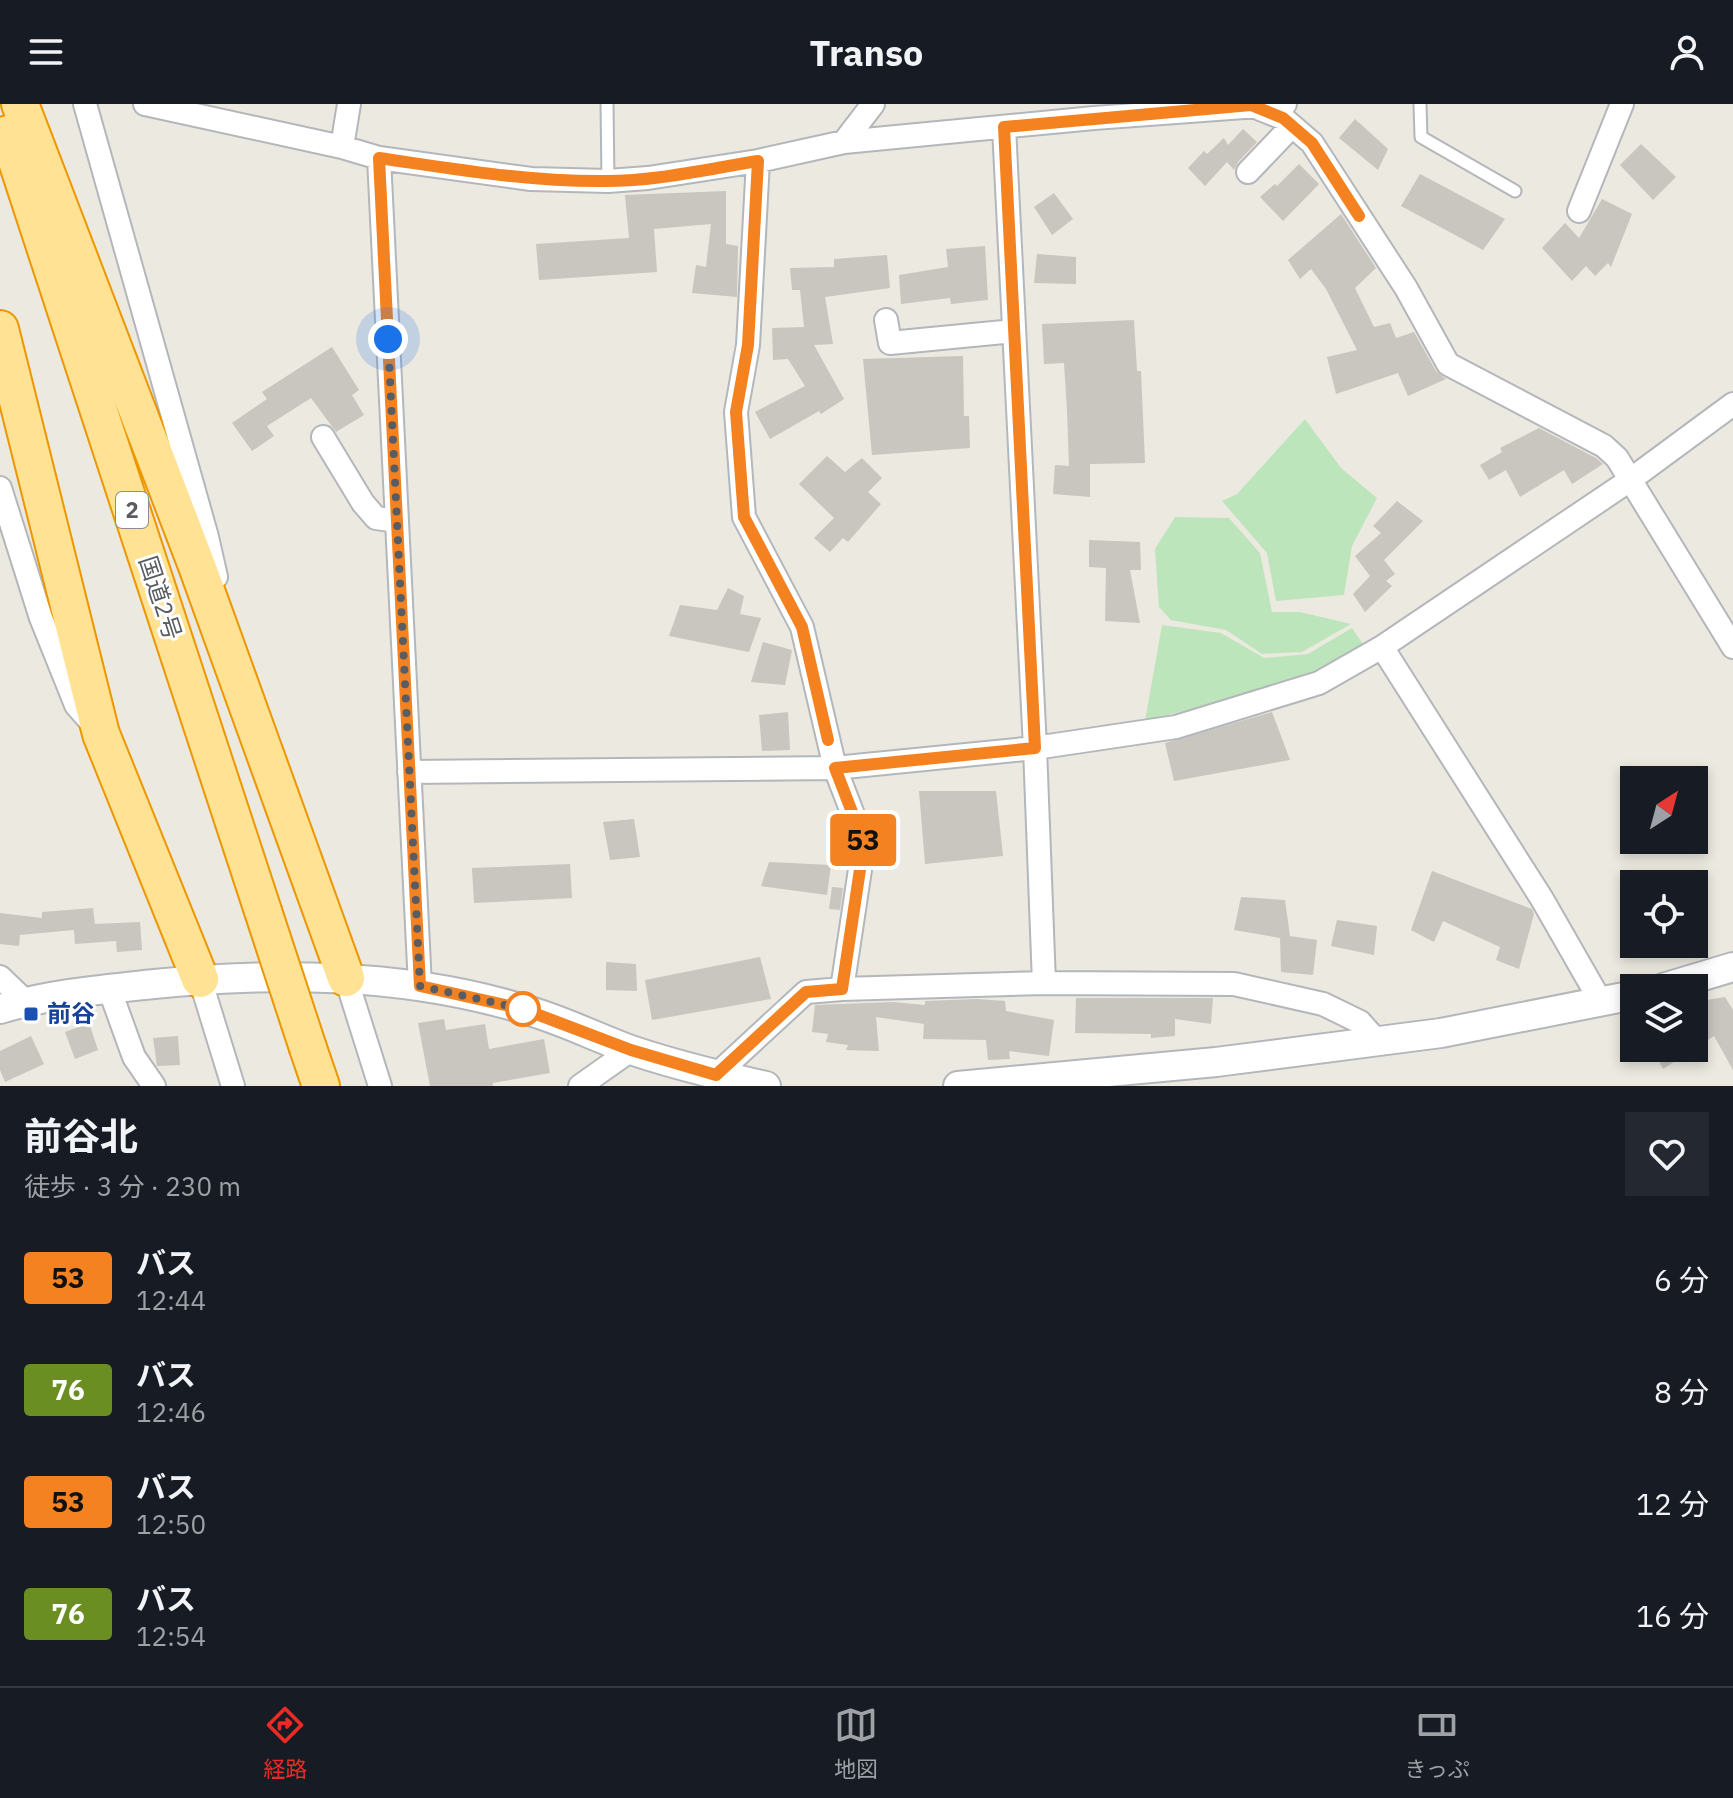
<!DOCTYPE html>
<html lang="ja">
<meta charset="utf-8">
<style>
:root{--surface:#171b24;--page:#242831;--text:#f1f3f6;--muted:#9ea1a6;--line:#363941;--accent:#ee2a24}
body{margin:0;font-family:"IBM Plex Sans","Noto Sans JP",sans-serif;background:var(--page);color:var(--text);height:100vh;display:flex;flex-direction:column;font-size:30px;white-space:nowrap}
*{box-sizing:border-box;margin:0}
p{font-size:26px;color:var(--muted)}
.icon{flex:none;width:44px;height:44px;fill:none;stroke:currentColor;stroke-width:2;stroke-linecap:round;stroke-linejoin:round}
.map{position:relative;height:982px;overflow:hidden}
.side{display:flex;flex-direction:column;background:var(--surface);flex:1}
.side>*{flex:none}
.badge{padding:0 16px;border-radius:6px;font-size:28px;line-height:52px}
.needle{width:52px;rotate:36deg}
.tools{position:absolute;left:1620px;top:662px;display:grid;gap:16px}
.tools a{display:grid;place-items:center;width:88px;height:88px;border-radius:0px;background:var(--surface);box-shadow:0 4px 12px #0003;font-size:40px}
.you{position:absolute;width:40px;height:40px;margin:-20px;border:6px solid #fff;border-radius:50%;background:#1a73e8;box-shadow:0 0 0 12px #1a73e833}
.map>.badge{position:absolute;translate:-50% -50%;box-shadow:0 0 0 4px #fff}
.round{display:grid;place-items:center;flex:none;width:84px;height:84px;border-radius:0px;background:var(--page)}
.summary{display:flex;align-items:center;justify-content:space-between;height:136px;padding:0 24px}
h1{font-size:38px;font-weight:700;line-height:60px}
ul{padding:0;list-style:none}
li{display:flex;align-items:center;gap:24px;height:112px;padding:0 24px}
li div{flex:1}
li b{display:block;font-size:30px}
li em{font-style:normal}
li .badge{min-width:88px;font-weight:700;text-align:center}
header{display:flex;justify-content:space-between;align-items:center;height:104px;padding:0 24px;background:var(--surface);font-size:36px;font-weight:700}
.dock{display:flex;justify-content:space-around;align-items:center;height:112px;border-top:2px solid var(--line);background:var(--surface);font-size:22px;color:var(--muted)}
.dock a{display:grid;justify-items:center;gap:4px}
.dock .selected{color:var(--accent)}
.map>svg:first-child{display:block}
</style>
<header><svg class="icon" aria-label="menu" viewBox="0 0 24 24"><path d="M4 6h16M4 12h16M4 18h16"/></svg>Transo<svg class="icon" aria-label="person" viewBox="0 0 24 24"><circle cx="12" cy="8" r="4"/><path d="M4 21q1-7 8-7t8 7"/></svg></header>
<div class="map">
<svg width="1733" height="982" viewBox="0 0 1733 982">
<rect width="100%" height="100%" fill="#ece9e0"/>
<path fill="#bde5bb" d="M 1305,315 L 1341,364 L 1377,394 L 1352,442 L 1344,491 L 1276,497 L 1267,449 L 1222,397 L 1237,390 Z
M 1175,413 L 1229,414 L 1260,449 L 1272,508 L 1300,508 L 1351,520 L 1302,548 L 1262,550 L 1226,526 L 1171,516 L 1159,503 L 1155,445 Z
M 1162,521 L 1221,529 L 1264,554 L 1308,550 L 1352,524 L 1363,540 L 1316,568 L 1210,600 L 1145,617 Z"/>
<path fill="#c9c5bf" d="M 1355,15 L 1388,45 L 1378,66 L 1339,34 Z
M 1243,25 L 1257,38 L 1238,58 L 1234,66 L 1227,58 L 1205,82 L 1188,64 L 1204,47 L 1207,50 L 1224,34 L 1228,41 Z
M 1641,40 L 1676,73 L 1653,96 L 1620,61 Z
M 1299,60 L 1319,80 L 1283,117 L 1260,93 L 1275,80 L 1277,82 Z
M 1420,70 L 1505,115 L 1483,146 L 1401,102 Z
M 726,87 L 726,140 L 738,142 L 737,193 L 692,189 L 696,161 L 706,163 L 711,120 L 654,125 L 657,168 L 539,176 L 536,140 L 629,134 L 625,91 Z
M 1054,89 L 1073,115 L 1052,131 L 1034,103 Z
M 1602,95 L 1632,110 L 1611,163 L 1608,159 L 1595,172 L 1586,162 L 1572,177 L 1542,144 L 1565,119 L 1579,134 Z
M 1341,110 L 1376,164 L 1355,184 L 1374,223 L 1390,219 L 1396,234 L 1414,228 L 1436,267 L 1446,275 L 1408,292 L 1398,269 L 1336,290 L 1327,253 L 1357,246 L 1326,185 L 1311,165 L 1300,175 L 1288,156 Z
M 985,142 L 988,196 L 951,200 L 950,194 L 901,200 L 899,171 L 948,163 L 946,145 Z
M 1037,150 L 1076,153 L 1076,180 L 1034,179 Z
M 887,151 L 890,184 L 825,193 L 833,240 L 814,241 L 844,295 L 821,310 L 819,307 L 770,335 L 755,308 L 805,282 L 788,255 L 773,256 L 772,224 L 804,223 L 800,186 L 792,186 L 790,164 L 834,163 L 834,155 Z
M 1134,216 L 1137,267 L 1141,267 L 1145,359 L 1090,360 L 1090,393 L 1053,390 L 1055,361 L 1069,362 L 1067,306 L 1064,259 L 1044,260 L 1042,220 Z
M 332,243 L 359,286 L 352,291 L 364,311 L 336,328 L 311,294 L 267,322 L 274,332 L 252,347 L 232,319 L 267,295 L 262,288 Z
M 963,252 L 964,312 L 969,312 L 970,344 L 872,351 L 863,255 Z
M 1539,324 L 1596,354 L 1603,360 L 1572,380 L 1564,366 L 1520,393 L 1506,366 L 1489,376 L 1480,361 L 1502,348 L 1500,344 Z
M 827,352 L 845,368 L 862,354 L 882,374 L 868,388 L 881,400 L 848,438 L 843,434 L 830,448 L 814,434 L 834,414 L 799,380 Z
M 1397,397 L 1423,417 L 1384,456 L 1395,470 L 1386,477 L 1392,482 L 1365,508 L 1353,490 L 1370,472 L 1355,452 L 1381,429 L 1373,422 Z
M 1089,436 L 1140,438 L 1141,466 L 1130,466 L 1140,519 L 1105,517 L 1106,464 L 1089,463 Z
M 728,484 L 744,492 L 740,510 L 761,514 L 749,548 L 669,532 L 680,501 L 717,506 Z
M 763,538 L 792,546 L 785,581 L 751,578 Z
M 788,608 L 790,646 L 762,647 L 759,611 Z
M 1272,608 L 1290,656 L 1174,677 L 1165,639 Z
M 919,687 L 996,687 L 1003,752 L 925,760 Z
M 634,715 L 640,753 L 610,756 L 603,718 Z
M 769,758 L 831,761 L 827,791 L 761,782 Z
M 570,760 L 572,794 L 474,799 L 472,764 Z
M 1432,767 L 1532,805 L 1534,810 L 1519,865 L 1496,856 L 1500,843 L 1443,817 L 1434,838 L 1411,826 Z
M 832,783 L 843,784 L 840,806 L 829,805 Z
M 1241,793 L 1285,796 L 1290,832 L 1317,836 L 1313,871 L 1281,868 L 1280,834 L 1234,826 Z
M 93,804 L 95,820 L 140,818 L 142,846 L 117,848 L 116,837 L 75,840 L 74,826 L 20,831 L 19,842 L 0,840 L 0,809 L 42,814 L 42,808 Z
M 1337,816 L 1377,822 L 1374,851 L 1331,842 Z
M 760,853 L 771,895 L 652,916 L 645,876 Z
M 606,858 L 636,860 L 637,887 L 606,886 Z
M 1725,893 L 1733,906 L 1733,966 L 1714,932 L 1663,965 L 1652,944 L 1694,944 L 1694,898 Z
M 1076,894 L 1213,894 L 1211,920 L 1175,915 L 1175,932 L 1151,934 L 1151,930 L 1075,929 Z
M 977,895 L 1005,897 L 1006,907 L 1054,916 L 1049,952 L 1009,947 L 1010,955 L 988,956 L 986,936 L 923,935 L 924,920 L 876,913 L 879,947 L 846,946 L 848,941 L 826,938 L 828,930 L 812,928 L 815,901 L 893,898 L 925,901 L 925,897 Z
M 444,915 L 446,926 L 485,920 L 489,945 L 544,935 L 550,969 L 493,979 L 493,982 L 430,982 L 418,919 Z
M 89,919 L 98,946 L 75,955 L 65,928 Z
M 31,932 L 44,960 L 5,978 L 0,966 L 0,947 Z
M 178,932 L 180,961 L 157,962 L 153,934 Z"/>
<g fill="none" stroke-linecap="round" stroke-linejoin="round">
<defs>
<path id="service" d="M 607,0 L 608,77
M 1420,0 L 1421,33 L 1515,87"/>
<path id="minor" d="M 85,0 L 207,433 L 216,473
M 145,0 L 342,43 L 379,54 L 531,75 L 608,77 L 648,74 L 758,57 L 844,38 L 1094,14 L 1285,0
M 1260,5 L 1283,14 L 1312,39 L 1406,184 L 1448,260 L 1604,342 L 1617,354 L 1733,543
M 1004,23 L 1035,644 L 1044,879
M 844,38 L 873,0
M 342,43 L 349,0
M 379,54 L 420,882
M 758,57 L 748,241 L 736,308 L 744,413 L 802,523 L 835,664 L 864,739 L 842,885
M 1248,68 L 1292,22
M 1579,107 L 1622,0
M 886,216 L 890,239 L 1014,227
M 323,333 L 363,399 L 376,414 L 397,417
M 0,384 L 41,514 L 76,601 L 90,617
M 1382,543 L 1542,795 L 1601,898
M 409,668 L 835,664 L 1035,644 L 1176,623 L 1319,579 L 1382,543 L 1630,376 L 1733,300
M 0,873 L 25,897
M 346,874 L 380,982
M 200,875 L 233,982
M 109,884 L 134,953 L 154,982
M 716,971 L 806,888 L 842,885 L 1044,879 L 1234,880 L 1323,900 L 1360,918 L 1377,937
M 580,982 L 631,946"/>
<path id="tertiary" d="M 1663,884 L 1733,863
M 0,905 C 46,891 96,886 144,881 C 270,868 401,868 523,905 C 560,915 595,933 631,946 C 675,961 721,972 766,982
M 958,982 L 1216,958 L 1441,929 L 1634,891"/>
<path id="trunk" d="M 20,0 L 197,462 L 346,874
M 8,30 L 263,807
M 0,225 L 101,630 L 200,875
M 308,944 L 321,982"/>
</defs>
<use href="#service" stroke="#b3b7bb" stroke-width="15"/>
<use href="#minor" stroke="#b3b7bb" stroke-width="26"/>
<use href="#tertiary" stroke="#b3b7bb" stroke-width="32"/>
<use href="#trunk" stroke="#ec9700" stroke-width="40"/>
<use href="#service" stroke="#fff" stroke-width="11"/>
<use href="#minor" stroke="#fff" stroke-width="22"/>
<use href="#tertiary" stroke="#fff" stroke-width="28"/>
<use href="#trunk" stroke="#ffe293" stroke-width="36"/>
<defs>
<path id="trunk-bridge" d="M 263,807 L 308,944"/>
</defs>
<use href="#trunk-bridge" stroke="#ec9700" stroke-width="40" stroke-linecap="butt"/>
<use href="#trunk-bridge" stroke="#ffe293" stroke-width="36"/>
</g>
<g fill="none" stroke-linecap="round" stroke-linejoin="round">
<defs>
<path id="line" d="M 828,636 L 802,523 L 744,413 L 736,308 L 748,241 L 758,57 C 708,65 657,77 606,77 C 529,78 455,65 379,54 L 420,882 L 523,905 L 631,946 L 716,971 L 806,888 L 842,885 L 864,739 L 835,664 L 1035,644 L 1004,23 L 1251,1 L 1283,14 L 1312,39 L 1359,112"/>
</defs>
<use href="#line" stroke="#fff" stroke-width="18"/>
<use href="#line" stroke="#f58220" stroke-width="12"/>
<path stroke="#595d61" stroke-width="8" stroke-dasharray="0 14.4" d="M 388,235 L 420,882 L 523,905"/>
</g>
<circle fill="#fff" stroke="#f58220" stroke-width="4" cx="523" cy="905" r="16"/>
<rect fill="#1a4fb4" stroke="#fff" stroke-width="3" x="23" y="902" width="16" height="16" rx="4"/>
<g text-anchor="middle" stroke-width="6" stroke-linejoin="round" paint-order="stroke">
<rect fill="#fff" stroke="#8b8e90" stroke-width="2" x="116" y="388" width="32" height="36" rx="6"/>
<g font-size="22" font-weight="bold" fill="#595d61">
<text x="132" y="414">2</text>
</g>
<g font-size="24" fill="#595d61" stroke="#fff">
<text transform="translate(160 494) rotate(72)" y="8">国道2号</text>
</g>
<g font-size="24" font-weight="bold" fill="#164399" stroke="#fff" text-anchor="start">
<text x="47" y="918">前谷</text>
</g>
</g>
</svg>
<div class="tools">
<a><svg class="needle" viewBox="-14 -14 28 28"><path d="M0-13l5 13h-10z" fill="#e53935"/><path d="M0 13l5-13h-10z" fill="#9ea1a6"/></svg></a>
<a><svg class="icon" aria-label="locate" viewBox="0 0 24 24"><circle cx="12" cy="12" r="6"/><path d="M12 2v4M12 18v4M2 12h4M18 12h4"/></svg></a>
<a><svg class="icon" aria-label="layers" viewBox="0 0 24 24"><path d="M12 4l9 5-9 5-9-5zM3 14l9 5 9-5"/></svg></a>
</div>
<div class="you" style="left:388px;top:235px"></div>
<b class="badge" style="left:863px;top:736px;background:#f58220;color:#111">53</b>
</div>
<section class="side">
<div class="summary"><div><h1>前谷北</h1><p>徒歩 · 3 分 · 230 m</p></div><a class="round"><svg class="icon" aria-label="heart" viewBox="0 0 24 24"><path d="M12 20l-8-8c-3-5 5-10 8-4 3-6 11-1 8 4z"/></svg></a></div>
<ul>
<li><span class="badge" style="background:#f58220;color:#111">53</span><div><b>バス</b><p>12:44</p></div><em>6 分</em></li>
<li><span class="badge" style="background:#6b8e23;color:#fff">76</span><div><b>バス</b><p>12:46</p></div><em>8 分</em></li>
<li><span class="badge" style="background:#f58220;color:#111">53</span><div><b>バス</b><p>12:50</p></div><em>12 分</em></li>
<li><span class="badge" style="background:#6b8e23;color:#fff">76</span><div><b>バス</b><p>12:54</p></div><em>16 分</em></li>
</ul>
</section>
<nav class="dock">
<a class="selected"><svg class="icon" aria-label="directions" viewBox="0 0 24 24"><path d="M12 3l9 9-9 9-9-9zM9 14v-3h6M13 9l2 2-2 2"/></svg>経路</a>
<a><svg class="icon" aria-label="map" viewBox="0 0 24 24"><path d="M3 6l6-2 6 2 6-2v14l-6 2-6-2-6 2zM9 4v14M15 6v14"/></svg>地図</a>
<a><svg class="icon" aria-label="tickets" viewBox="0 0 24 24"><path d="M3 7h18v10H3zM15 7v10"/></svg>きっぷ</a>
</nav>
